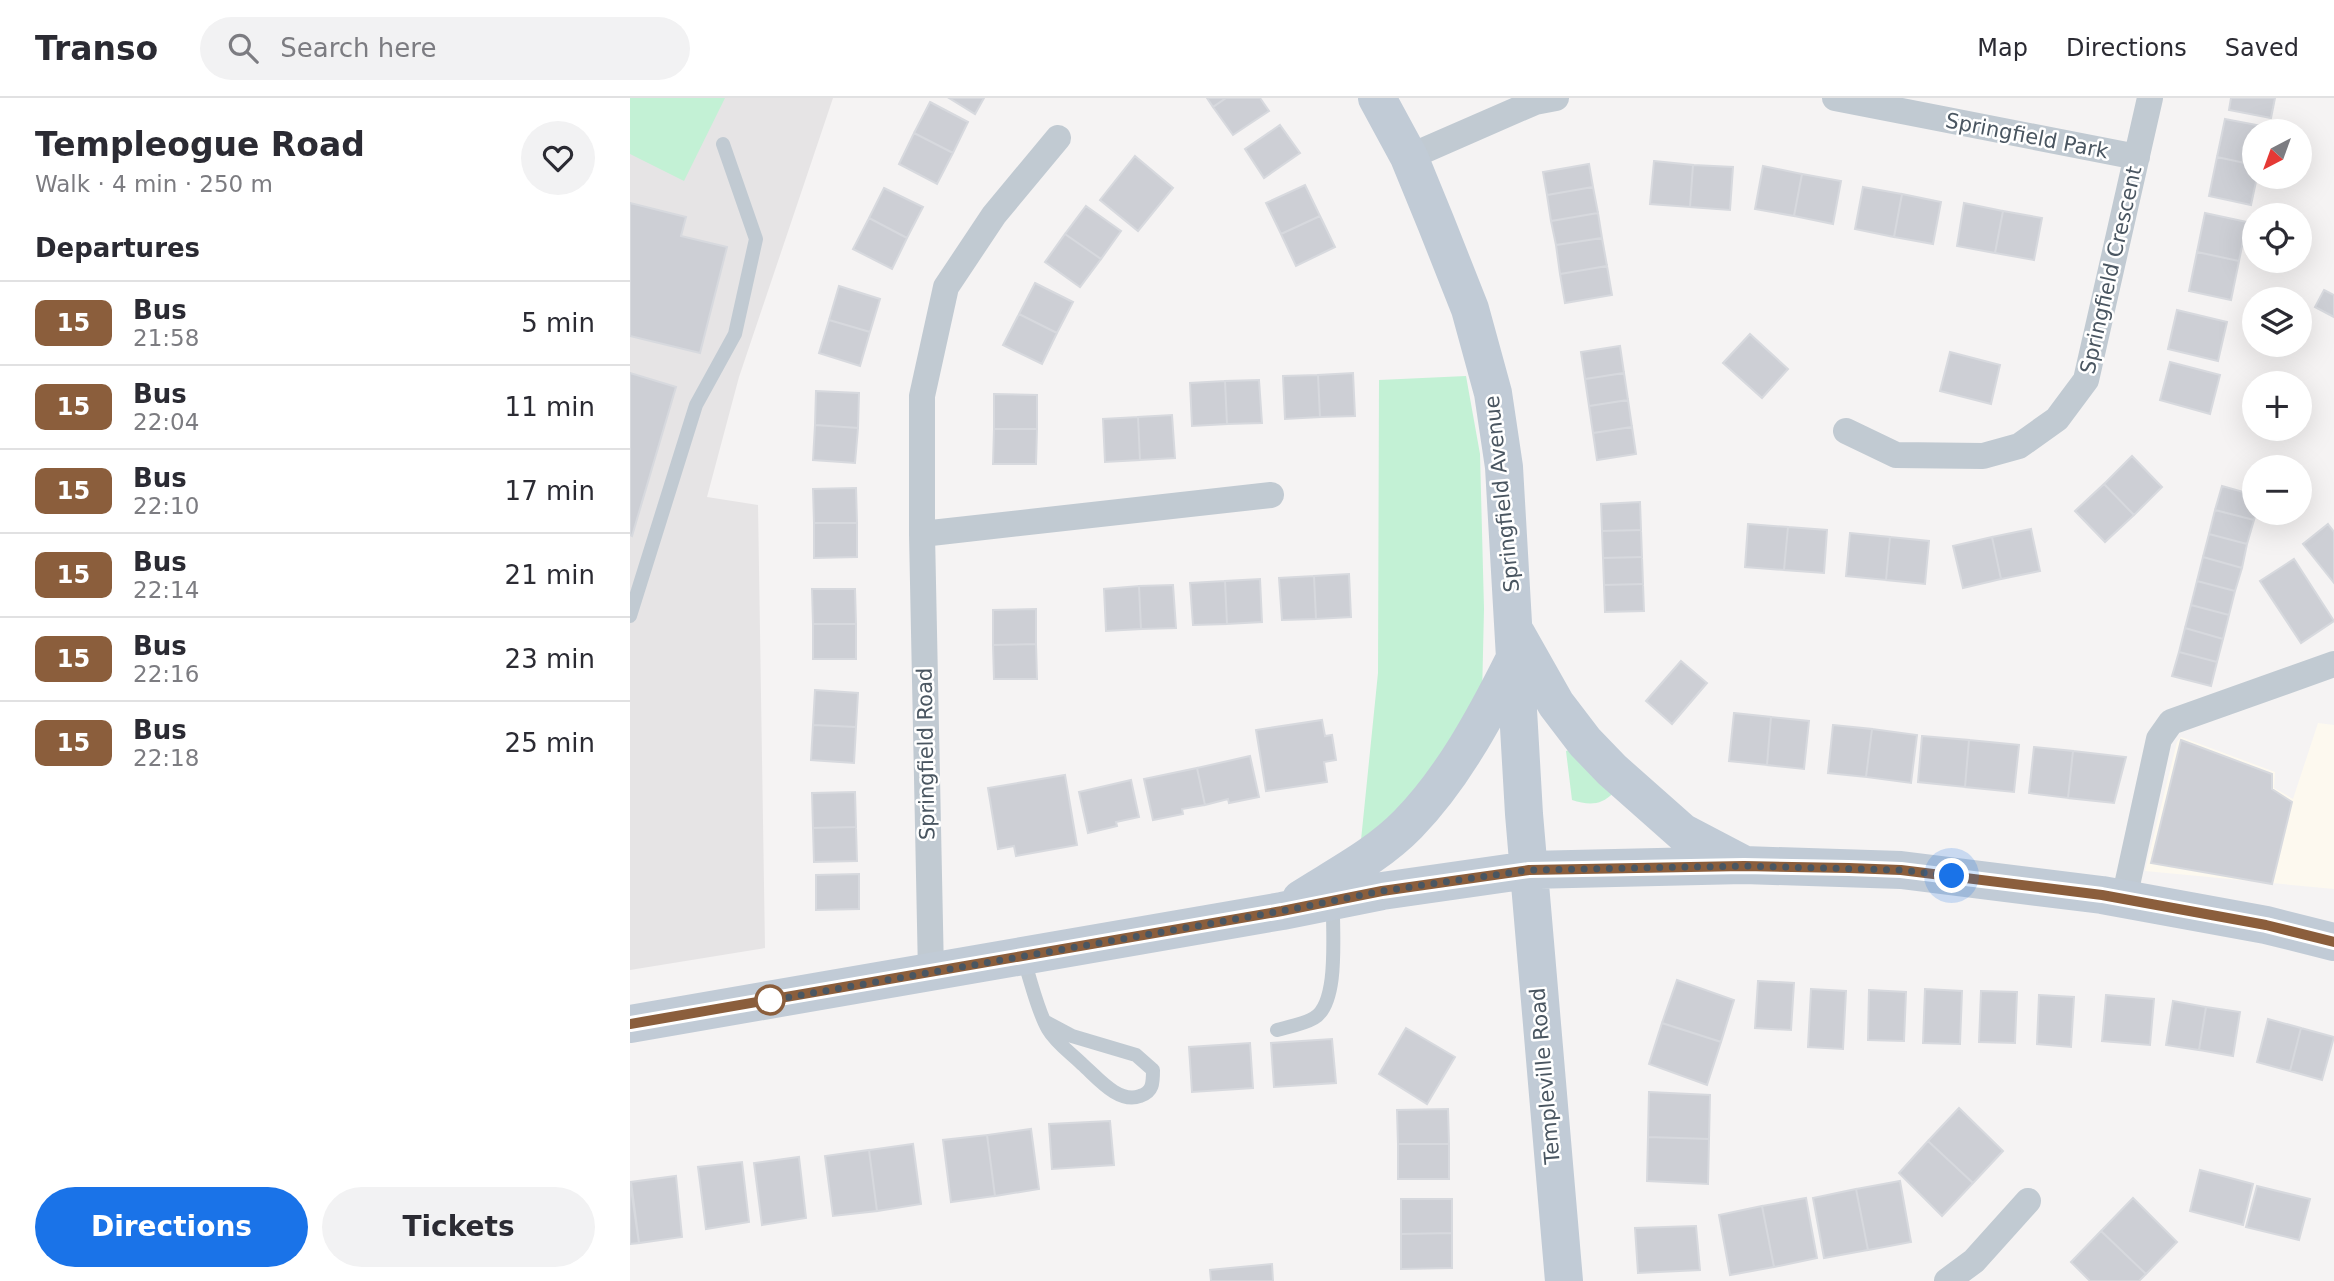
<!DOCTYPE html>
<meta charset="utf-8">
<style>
:root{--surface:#fff;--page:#f2f2f3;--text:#2b2b33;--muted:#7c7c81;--line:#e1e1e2;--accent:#1a73e8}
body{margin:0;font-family:"DejaVu Sans",sans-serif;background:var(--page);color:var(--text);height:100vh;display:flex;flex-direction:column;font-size:26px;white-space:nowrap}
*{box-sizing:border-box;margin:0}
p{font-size:23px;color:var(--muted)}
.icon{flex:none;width:38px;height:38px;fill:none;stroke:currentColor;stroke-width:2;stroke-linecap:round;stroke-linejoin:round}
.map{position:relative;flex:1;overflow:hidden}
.panel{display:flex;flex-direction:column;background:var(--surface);width:630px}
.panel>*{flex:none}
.badge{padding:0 14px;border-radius:10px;font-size:24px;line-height:46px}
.needle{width:46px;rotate:221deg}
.buttons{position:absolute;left:1612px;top:21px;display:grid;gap:14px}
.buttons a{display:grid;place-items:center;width:70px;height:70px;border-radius:50%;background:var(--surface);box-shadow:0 7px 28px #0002;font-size:35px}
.you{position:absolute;width:35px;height:35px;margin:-18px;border:5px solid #fff;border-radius:50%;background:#1a73e8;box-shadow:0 0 0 10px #1a73e833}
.map>.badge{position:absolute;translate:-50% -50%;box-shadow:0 0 0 4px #fff}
h2{padding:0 35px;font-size:26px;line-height:63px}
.round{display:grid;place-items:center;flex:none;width:74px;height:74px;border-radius:37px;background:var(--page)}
.overview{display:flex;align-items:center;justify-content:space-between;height:119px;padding:0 35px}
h1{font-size:33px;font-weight:700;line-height:52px}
.cta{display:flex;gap:14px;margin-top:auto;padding:14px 35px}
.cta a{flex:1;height:80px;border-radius:42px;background:var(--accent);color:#fff;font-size:28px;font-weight:700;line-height:80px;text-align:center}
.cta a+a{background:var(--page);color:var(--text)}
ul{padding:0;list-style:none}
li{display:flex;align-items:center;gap:21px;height:84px;padding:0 35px;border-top:2px solid var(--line)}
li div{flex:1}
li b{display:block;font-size:26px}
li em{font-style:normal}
li .badge{min-width:77px;font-weight:700;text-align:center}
header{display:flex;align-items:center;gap:42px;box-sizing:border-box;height:98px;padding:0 35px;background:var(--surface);border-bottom:2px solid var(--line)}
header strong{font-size:33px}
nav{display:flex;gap:38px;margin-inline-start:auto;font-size:24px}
.search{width:490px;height:63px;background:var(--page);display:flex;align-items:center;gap:18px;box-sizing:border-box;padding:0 24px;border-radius:38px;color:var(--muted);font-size:26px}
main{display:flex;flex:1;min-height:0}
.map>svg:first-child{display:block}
</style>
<header>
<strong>Transo</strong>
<div class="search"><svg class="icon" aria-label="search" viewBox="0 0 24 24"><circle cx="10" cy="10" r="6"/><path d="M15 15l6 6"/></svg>Search here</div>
<nav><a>Map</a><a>Directions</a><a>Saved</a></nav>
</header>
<main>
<section class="panel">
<div class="overview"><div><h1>Templeogue Road</h1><p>Walk · 4 min · 250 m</p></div><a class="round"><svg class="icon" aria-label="heart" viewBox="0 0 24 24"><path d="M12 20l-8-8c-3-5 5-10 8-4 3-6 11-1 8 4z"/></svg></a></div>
<h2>Departures</h2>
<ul>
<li><span class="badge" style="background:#8b5e3c;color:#fff">15</span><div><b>Bus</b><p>21:58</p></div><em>5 min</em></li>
<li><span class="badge" style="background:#8b5e3c;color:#fff">15</span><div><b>Bus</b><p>22:04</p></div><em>11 min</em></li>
<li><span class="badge" style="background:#8b5e3c;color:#fff">15</span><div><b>Bus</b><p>22:10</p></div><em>17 min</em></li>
<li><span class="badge" style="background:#8b5e3c;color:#fff">15</span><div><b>Bus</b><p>22:14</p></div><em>21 min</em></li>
<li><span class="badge" style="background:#8b5e3c;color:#fff">15</span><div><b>Bus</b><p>22:16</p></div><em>23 min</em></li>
<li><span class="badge" style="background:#8b5e3c;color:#fff">15</span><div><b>Bus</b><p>22:18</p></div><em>25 min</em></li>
</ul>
<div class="cta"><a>Directions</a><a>Tickets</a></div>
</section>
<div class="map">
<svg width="1704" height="1183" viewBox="0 0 1704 1183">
<rect width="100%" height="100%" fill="#f5f3f3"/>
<path fill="#fdf9ef" d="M 1688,625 L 1704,627 L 1704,791 L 1515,773 L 1547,644 L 1551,639 L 1645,674 L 1644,690 L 1663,701 Z"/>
<path fill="#e6e4e5" d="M 0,0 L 203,0 L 109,279 L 77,399 L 128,407 L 135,850 L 0,872 Z"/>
<path fill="#c3f1d5" d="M 0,0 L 95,0 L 54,83 L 0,56 Z
M 836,278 L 850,356 L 854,511 L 852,598 L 772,716 L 730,752 L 748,575 L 749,282 Z
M 939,652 L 983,695 C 971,708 958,707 942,702 L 936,653 Z"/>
<path fill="#cdcfd5" stroke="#d7d9de" stroke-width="2" d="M 319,0 L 354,0 L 345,16 Z
M 577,0 L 596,0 L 583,9 Z
M 596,0 L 630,0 L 639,13 L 603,37 L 583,9 Z
M 1601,0 L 1645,0 L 1641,20 L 1599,12 Z
M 300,4 L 338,24 L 323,55 L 284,35 Z
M 1595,21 L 1637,29 L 1636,33 L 1624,33 L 1624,67 L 1587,59 Z
M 650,27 L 670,55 L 634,80 L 615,51 Z
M 284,35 L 323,55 L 307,86 L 269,66 Z
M 505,58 L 543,90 L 508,133 L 470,102 Z
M 1587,59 L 1624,67 L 1624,79 L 1627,79 L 1621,107 L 1579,98 Z
M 1024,63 L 1063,67 L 1060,109 L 1020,106 Z
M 959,66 L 963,89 L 917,97 L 913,74 Z
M 1063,67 L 1103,69 L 1100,112 L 1060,109 Z
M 1133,68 L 1172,76 L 1164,118 L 1125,111 Z
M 1172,76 L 1211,83 L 1203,126 L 1164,118 Z
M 675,87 L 690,118 L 651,136 L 636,105 Z
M 963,89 L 968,115 L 921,123 L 917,97 Z
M 1233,89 L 1272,96 L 1264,139 L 1225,131 Z
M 254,90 L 293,109 L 277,140 L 239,120 Z
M 1272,96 L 1311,104 L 1303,146 L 1264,139 Z
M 0,105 L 56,119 L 51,138 L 97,149 L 70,255 L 0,238 Z
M 1334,105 L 1373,113 L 1365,155 L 1327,148 Z
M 456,108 L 491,133 L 471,161 L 435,136 Z
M 1373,113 L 1412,120 L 1404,162 L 1365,155 Z
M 968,115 L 972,140 L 926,147 L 921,123 Z
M 1575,115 L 1617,124 L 1609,163 L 1567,154 Z
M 690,118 L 705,149 L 666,168 L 651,136 Z
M 239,120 L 277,140 L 262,171 L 223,151 Z
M 435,136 L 471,161 L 450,189 L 415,164 Z
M 972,140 L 977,168 L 930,176 L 926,147 Z
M 1567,154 L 1609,163 L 1601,202 L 1559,193 Z
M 977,168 L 982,197 L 935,205 L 930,176 Z
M 405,185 L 443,204 L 427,235 L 389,216 Z
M 209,188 L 250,201 L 240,234 L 199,222 Z
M 1694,192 L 1704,197 L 1704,219 L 1685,209 Z
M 1547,212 L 1597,224 L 1588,263 L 1538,251 Z
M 389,216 L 427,235 L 412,266 L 373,247 Z
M 199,222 L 240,234 L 230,268 L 189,255 Z
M 1120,236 L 1158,271 L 1132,300 L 1093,265 Z
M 990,248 L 994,275 L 955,281 L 951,254 Z
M 1320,254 L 1370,267 L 1361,306 L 1310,293 Z
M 1540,264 L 1590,277 L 1580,316 L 1530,302 Z
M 0,275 L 46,289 L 2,438 L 0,437 Z
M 723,275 L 725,318 L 690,319 L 688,277 Z
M 994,275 L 998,302 L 959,308 L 955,281 Z
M 688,277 L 690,319 L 655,321 L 653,278 Z
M 629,282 L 632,325 L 597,326 L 595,283 Z
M 595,283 L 597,326 L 562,328 L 560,285 Z
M 186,293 L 229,295 L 228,330 L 185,327 Z
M 364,296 L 407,297 L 407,331 L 364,331 Z
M 998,302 L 1002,329 L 963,335 L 959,308 Z
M 542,317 L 545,360 L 510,362 L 508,319 Z
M 508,319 L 510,362 L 475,364 L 473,321 Z
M 185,327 L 228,330 L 225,365 L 183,362 Z
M 1002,329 L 1006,356 L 967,362 L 963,335 Z
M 364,331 L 407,331 L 406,366 L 363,366 Z
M 1502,358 L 1532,389 L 1504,417 L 1474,386 Z
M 1474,386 L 1504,417 L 1475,444 L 1445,413 Z
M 1592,388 L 1624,397 L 1626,415 L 1624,422 L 1585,412 Z
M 226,390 L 227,425 L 184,425 L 183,391 Z
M 1010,404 L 1011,432 L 972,433 L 971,406 Z
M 1585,412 L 1624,422 L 1617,446 L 1579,436 Z
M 184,425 L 227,425 L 227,459 L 184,460 Z
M 1118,426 L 1158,429 L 1154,472 L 1115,469 Z
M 1698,426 L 1704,434 L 1704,485 L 1673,446 Z
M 1158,429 L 1197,432 L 1194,475 L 1154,472 Z
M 1401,431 L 1410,473 L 1371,481 L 1362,439 Z
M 1011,432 L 1012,459 L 973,460 L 972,433 Z
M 1220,435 L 1260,439 L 1256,482 L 1216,478 Z
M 1579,436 L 1617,446 L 1612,470 L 1573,459 Z
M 1260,439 L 1299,443 L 1295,486 L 1256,482 Z
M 1362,439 L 1371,481 L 1333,490 L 1323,448 Z
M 1012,459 L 1013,486 L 974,487 L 973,460 Z
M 1573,459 L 1612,470 L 1605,493 L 1567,483 Z
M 1664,461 L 1704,523 L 1671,545 L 1630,483 Z
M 719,476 L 721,519 L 686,521 L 684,478 Z
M 684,478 L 686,521 L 652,522 L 649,480 Z
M 630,481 L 632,524 L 597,526 L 595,483 Z
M 595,483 L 597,526 L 563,527 L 560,485 Z
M 1567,483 L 1605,493 L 1599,517 L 1561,507 Z
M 1013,486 L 1014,513 L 975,514 L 974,487 Z
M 543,487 L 546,530 L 511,531 L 509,488 Z
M 509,488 L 511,531 L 476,533 L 474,491 Z
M 182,491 L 225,491 L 226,526 L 183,526 Z
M 1561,507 L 1599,517 L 1593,541 L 1555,530 Z
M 406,511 L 406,546 L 363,547 L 363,512 Z
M 183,526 L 226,526 L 226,561 L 183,561 Z
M 1555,530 L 1593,541 L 1587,564 L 1549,554 Z
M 406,546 L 407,581 L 364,581 L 363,547 Z
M 1549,554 L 1587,564 L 1581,588 L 1542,578 Z
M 1051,563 L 1077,585 L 1042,626 L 1016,603 Z
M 185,592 L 228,595 L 226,629 L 183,627 Z
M 1104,615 L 1141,619 L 1137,667 L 1099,663 Z
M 1141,619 L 1179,623 L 1174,671 L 1137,667 Z
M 692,622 L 695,638 L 702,637 L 706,662 L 694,664 L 697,684 L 636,693 L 626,632 Z
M 183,627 L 226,629 L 224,665 L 181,662 Z
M 1203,627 L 1242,631 L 1236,679 L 1198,675 Z
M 1242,631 L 1287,637 L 1281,685 L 1236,679 Z
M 1292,638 L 1339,642 L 1335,689 L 1288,684 Z
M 1339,642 L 1389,647 L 1384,694 L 1335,689 Z
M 1551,642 L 1642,676 L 1642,691 L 1662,704 L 1642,786 L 1521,765 Z
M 1404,649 L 1443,653 L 1438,700 L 1399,695 Z
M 1443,653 L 1496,659 L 1484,705 L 1438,700 Z
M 620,658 L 629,699 L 599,705 L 598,701 L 575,707 L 567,670 Z
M 567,670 L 575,707 L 552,711 L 553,716 L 523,722 L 514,681 Z
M 435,677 L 447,747 L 386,758 L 384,748 L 368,751 L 358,690 Z
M 501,682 L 509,719 L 486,724 L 487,728 L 458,735 L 449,694 Z
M 225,694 L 226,729 L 183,730 L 182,695 Z
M 226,729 L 227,763 L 184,764 L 183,730 Z
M 229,776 L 229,811 L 186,812 L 186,777 Z
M 1047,882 L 1104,902 L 1091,944 L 1032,925 Z
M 1128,883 L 1164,885 L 1161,932 L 1125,930 Z
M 1181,891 L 1216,893 L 1213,951 L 1178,949 Z
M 1295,891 L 1332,893 L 1330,946 L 1293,945 Z
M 1239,892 L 1276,894 L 1274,943 L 1238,942 Z
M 1351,893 L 1387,894 L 1385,945 L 1349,944 Z
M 1409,897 L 1444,899 L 1441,949 L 1407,946 Z
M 1476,897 L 1524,901 L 1520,947 L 1472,943 Z
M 1543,903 L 1576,909 L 1569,952 L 1536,947 Z
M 1576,909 L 1610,914 L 1603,958 L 1569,952 Z
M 1638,921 L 1671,930 L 1660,973 L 1627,964 Z
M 1032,925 L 1091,944 L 1077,987 L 1019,966 Z
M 776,930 L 825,959 L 797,1006 L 749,976 Z
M 1671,930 L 1704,939 L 1692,982 L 1660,973 Z
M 702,941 L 706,985 L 644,989 L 641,945 Z
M 620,945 L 623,990 L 562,994 L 559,949 Z
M 1019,994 L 1080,997 L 1079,1041 L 1018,1039 Z
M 1329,1010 L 1373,1053 L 1343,1085 L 1298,1043 Z
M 818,1011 L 819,1046 L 768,1046 L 767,1012 Z
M 480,1023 L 484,1067 L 422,1071 L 419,1026 Z
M 401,1031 L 409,1091 L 365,1098 L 357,1037 Z
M 357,1037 L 365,1098 L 321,1104 L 313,1042 Z
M 1018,1039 L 1079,1041 L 1078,1086 L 1017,1083 Z
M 1298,1043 L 1343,1085 L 1312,1118 L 1269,1075 Z
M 283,1046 L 291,1106 L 247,1113 L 239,1052 Z
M 768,1046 L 819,1046 L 819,1081 L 768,1081 Z
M 239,1052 L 247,1113 L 203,1118 L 195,1058 Z
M 169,1059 L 176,1120 L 132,1127 L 124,1065 Z
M 112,1064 L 119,1124 L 76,1131 L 68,1069 Z
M 1570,1072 L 1623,1086 L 1613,1127 L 1560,1113 Z
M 46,1078 L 52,1139 L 9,1145 L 1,1084 Z
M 1270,1083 L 1281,1144 L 1238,1152 L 1226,1091 Z
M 0,1084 L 9,1145 L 0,1146 Z
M 1627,1088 L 1680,1101 L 1669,1142 L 1616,1129 Z
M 1226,1091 L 1238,1152 L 1194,1160 L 1183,1100 Z
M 1176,1100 L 1187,1160 L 1144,1169 L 1132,1108 Z
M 1503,1100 L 1547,1144 L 1516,1176 L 1471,1133 Z
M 771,1101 L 822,1101 L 822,1135 L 771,1136 Z
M 1132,1108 L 1144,1169 L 1100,1177 L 1089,1117 Z
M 1066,1128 L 1070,1172 L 1008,1175 L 1005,1130 Z
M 1471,1133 L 1516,1176 L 1509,1183 L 1460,1183 L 1441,1164 Z
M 822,1135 L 822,1170 L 771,1171 L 771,1136 Z
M 642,1166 L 643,1183 L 581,1183 L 580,1172 Z"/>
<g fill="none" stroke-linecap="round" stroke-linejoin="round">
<path stroke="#c1cad2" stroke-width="14" d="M 0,518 L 66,307 L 105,236 L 126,141 L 93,46
M 393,860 C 401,882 407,912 418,931 C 426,945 441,955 452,966 C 467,979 488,1006 510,998 C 523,994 523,985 523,972 L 506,957 L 442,938 L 414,923
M 647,932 C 658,929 674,926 684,920 C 710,905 702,832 703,804"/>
<path stroke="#c1cad2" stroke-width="26" d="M 1205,0 L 1507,59
M 779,59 L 905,4 L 926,0
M 1216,333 L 1266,357 L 1353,358 L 1389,348 L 1427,321 L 1456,282 L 1520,0
M 292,436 L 641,397
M 1494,801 L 1529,641 L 1541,624 L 1704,566
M 301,875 L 292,436 L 292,298 L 316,189 L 364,117 L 428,40
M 1317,1183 L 1344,1163 L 1398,1103"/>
<path stroke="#c1cbd6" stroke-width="38" d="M 747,0 L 779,59 L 806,125 L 840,211 L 863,295 L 874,369 L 894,716 L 934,1183
M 887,537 L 926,606 L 955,644 L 982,672 L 1052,734 L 1113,766
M 671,801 C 707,778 748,757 778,726 C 822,681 855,620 883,564
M 0,926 L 652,813 L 752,793 L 899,772 L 1114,767 L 1271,772 L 1472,797 L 1636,827 L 1704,844"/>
</g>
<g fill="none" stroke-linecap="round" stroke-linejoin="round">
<defs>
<path id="line" d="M 0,926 L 652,813 L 752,793 L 899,772 L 1114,768 L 1219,770 L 1271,772 L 1472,797 L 1636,827 L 1704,844"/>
</defs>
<use href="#line" stroke="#fff" stroke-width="16"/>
<use href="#line" stroke="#8b5e3c" stroke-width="10"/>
<path stroke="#4a5661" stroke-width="7" stroke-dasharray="0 12.6" d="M 140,902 L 137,903 L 652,813 L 752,793 L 899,772 L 1114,768 L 1271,772 L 1322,778"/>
</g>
<circle fill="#fff" stroke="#8b5e3c" stroke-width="3.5" cx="140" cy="902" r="14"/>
<g text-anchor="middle" stroke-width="5" stroke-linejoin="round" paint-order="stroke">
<g font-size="21" fill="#4a5661" stroke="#fff">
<text transform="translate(1397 38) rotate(11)" y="7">Springfield Park</text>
<text transform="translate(1481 172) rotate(-77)" y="7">Springfield Crescent</text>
<text transform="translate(872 396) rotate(-96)" y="7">Springfield Avenue</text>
<text transform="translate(296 656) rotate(-91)" y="7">Springfield Road</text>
<text transform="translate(915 978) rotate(-95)" y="7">Templeville Road</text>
</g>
</g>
</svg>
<div class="buttons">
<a><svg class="needle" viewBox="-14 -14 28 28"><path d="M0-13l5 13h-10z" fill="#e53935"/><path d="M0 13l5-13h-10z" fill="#7c7c81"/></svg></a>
<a><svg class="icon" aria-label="locate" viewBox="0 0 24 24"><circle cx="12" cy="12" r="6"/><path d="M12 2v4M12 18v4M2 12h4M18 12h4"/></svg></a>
<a><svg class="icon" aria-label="layers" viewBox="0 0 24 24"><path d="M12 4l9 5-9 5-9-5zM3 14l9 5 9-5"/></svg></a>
<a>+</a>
<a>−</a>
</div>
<div class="you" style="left:1322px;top:778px"></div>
</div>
</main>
